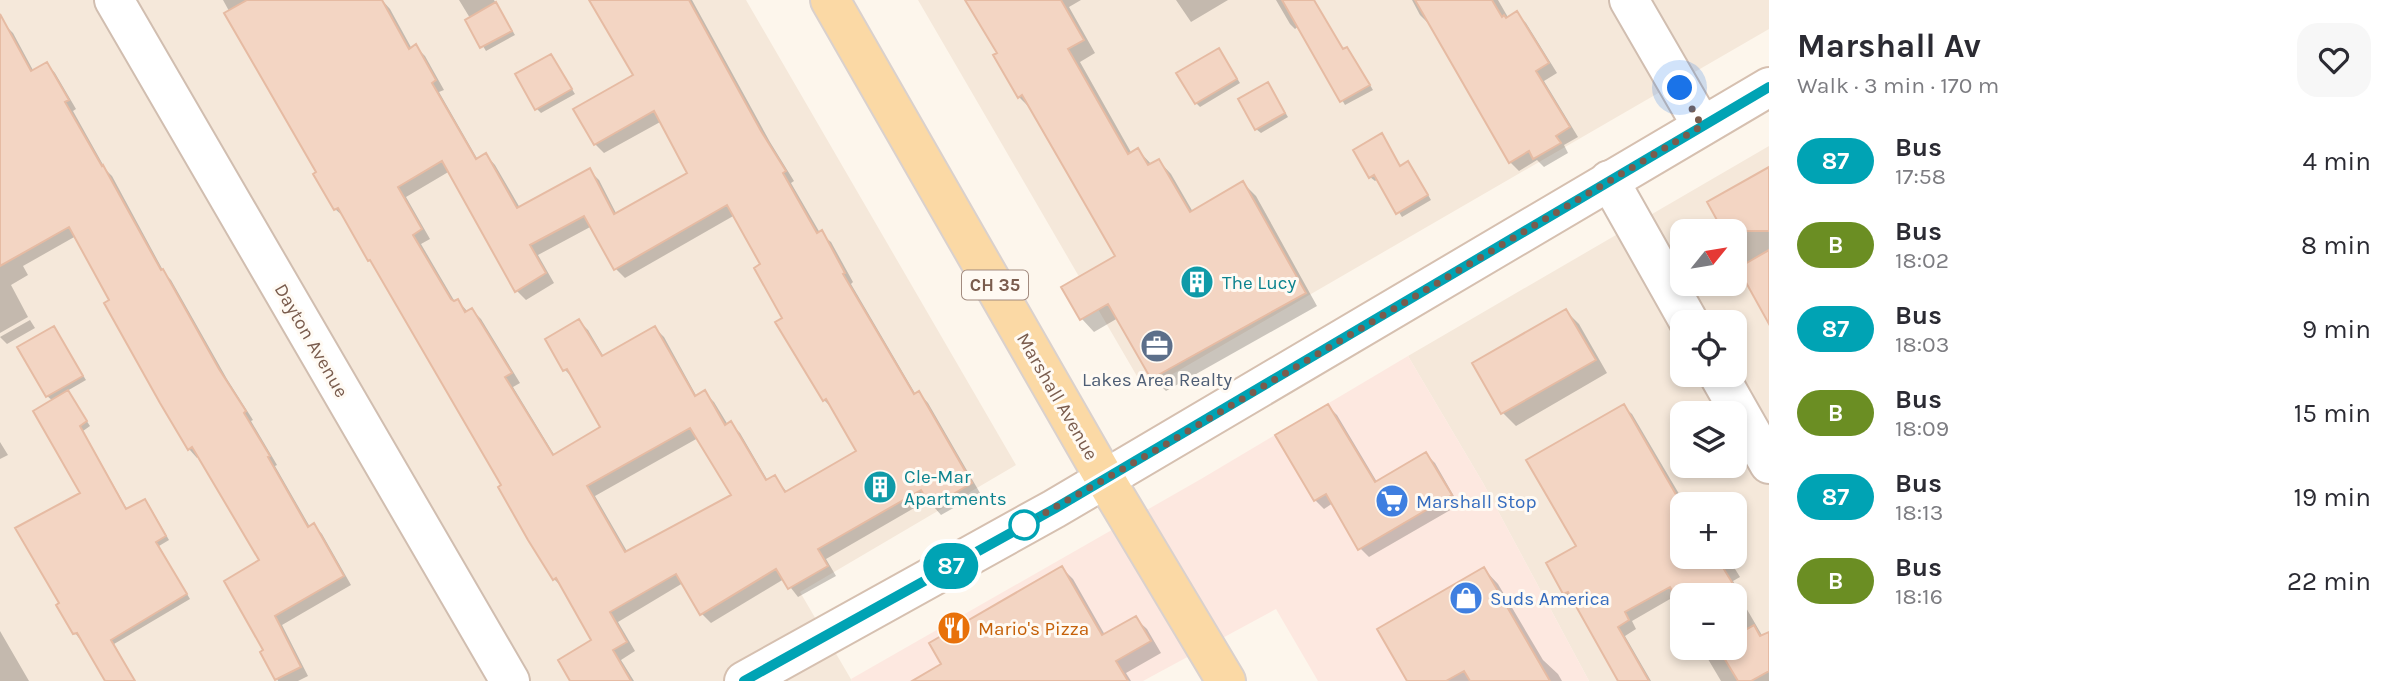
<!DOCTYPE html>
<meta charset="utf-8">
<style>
:root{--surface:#fff;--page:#f7f7f7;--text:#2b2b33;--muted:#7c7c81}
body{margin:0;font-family:Karla,sans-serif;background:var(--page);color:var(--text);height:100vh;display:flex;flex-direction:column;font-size:26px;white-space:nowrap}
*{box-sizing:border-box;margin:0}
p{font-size:23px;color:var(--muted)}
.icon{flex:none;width:38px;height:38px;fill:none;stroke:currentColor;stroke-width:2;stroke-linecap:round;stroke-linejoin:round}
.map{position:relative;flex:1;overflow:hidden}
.drawer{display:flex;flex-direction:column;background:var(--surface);width:630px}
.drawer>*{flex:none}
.badge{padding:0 14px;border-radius:23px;font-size:24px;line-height:46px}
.needle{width:46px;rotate:60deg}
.fabs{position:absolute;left:1670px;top:219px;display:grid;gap:14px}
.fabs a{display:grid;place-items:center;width:77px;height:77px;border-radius:14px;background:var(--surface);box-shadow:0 4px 10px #0003;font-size:35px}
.you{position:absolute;width:35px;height:35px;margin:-18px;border:5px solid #fff;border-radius:50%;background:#1a73e8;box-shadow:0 0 0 10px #1a73e833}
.map>.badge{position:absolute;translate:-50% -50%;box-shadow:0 0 0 4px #fff}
.round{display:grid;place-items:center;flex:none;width:74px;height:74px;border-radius:21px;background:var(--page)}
.head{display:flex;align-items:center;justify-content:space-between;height:119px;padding:0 28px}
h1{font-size:33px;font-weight:700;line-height:52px}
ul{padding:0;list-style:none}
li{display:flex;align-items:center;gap:21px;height:84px;padding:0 28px}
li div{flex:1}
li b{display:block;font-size:26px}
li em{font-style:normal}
li .badge{min-width:77px;font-weight:700;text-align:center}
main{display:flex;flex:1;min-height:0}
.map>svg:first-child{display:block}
</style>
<main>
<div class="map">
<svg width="1769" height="681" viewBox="0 0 1769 681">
<rect width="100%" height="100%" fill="#fdf6ec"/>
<path fill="#f5e8da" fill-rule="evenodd" d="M 0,0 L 746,0 L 1016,465 L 800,592 L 852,681 L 0,681 Z
M 918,0 L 1769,0 L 1769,29 L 1145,390 Z
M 1769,146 L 1769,681 L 1589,681 L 1483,483 L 1408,356 ZM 1682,231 L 1734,231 L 1734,284 L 1682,284 ZM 1682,322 L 1734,322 L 1734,374 L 1682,374 ZM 1682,413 L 1734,413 L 1734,466 L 1682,466 ZM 1682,504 L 1734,504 L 1734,556 L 1682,556 ZM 1682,595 L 1734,595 L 1734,648 L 1682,648 Z"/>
<path fill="#fde8e0" d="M 1408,356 L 1483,483 L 1589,681 L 1318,681 L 1276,609 L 1143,681 L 852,681 L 851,679 L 1201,479 Z"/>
<path fill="#0003" fill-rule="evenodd" d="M 223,0 L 382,0 L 390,9 L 412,49 L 416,47 L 425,56 L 444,90 L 439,92 L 478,160 L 486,155 L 495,165 L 520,208 L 590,171 L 599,180 L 617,215 L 689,174 L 662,121 L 604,153 L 595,144 L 635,76 L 590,0 L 692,0 L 770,142 L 794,181 L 791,183 L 820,233 L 831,242 L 853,282 L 851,284 L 916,395 L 919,393 L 928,403 L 980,493 L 941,515 L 928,500 L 826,559 L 836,576 L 798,597 L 784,579 L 711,623 L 702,614 L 683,583 L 618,622 L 635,651 L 621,660 L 634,681 L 573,681 L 594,641 L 563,588 L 554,579 L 504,486 L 375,265 L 345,218 L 335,209 L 318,173 ZM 450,171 L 516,290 L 526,300 L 554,283 L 538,255 L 592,226 L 616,269 L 625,278 L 735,215 L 762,265 L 784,319 L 824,400 L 834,410 L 858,451 L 787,492 L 774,477 L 768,481 L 740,433 L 731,424 L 728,425 L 714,402 L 705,393 L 697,397 L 664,337 L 655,328 L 604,357 L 588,330 L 579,321 L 565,370 L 574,379 L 603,428 L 555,456 L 513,387 L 520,383 L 481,319 L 472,310 L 468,312 L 458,301 L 455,302 L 421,244 L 430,239 L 406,197 ZM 698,438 L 733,495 L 628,553 L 595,496 Z
M 459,0 L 494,0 L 515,35 L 486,51 L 467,20 L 470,18 Z
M 967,0 L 1081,0 L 1069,7 L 1095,53 L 1080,62 L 1132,154 L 1138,150 L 1152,165 L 1159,161 L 1171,174 L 1193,212 L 1243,183 L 1256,196 L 1317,306 L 1166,391 L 1153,378 L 1118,318 L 1094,332 L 1082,319 L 1117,256 L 1032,110 L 1019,97 L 999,54 Z
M 1176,0 L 1228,0 L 1191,22 Z
M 1276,0 L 1314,0 L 1344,51 L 1347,49 L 1351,53 L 1373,90 L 1345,105 L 1299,26 L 1295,29 L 1290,24 Z
M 1412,0 L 1498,0 L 1509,19 L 1517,14 L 1526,23 L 1557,73 L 1544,81 L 1578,137 L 1564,145 L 1568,153 L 1544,167 L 1537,160 L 1519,171 L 1510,162 L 1429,24 L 1420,15 Z
M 4,24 L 13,33 L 34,72 L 47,64 L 55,73 L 76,109 L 73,111 L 106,170 L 112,176 L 165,274 L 171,280 L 227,379 L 253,420 L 251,421 L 277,465 L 275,466 L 310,527 L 314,525 L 322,534 L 351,585 L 282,625 L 308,676 L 298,681 L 278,681 L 266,651 L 262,561 L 200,456 L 197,458 L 189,449 L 76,236 L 23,266 L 28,275 L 11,285 L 28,317 L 0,333 L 0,26 Z
M 1219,50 L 1240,83 L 1200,107 L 1196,103 Z
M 551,56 L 575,94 L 541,113 L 537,109 Z
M 1268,84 L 1288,117 L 1261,133 L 1256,129 Z
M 1382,136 L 1401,167 L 1408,163 L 1412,167 L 1431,200 L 1402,217 L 1378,179 L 1375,181 L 1370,177 Z
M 1769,173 L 1769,308 L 1734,248 L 1734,231 L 1725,231 Z
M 1566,311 L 1579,324 L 1607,373 L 1516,426 L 1503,413 L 1474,364 Z
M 30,320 L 35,328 L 7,344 L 0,337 Z
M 54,329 L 86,380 L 67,391 L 90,426 L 83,431 L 128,511 L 145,501 L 149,505 L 169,540 L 159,546 L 190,599 L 114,644 L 135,681 L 107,681 L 81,637 L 79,638 L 75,633 L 61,604 L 82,494 L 53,401 L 47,396 Z
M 1328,406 L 1337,415 L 1377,482 L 1426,454 L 1435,463 L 1459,505 L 1369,557 L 1360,548 L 1333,503 L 1324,509 L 1315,500 Z
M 1623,406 L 1632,414 L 1685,504 L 1682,504 L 1682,556 L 1727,556 L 1740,577 L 1733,581 L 1740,593 L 1738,594 L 1763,637 L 1769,634 L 1769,681 L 1721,681 L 1705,654 L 1711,651 L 1709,648 L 1734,648 L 1734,595 L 1682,595 L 1682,603 L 1677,595 L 1632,621 L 1636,629 L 1625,636 L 1651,681 L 1620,681 L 1575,600 L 1573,601 L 1565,593 Z
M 0,442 L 8,455 L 0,459 Z
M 1062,568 L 1073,579 L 1105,635 L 1135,618 L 1147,629 L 1161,653 L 1126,673 L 1131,681 L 916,681 L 944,665 Z
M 1484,569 L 1498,584 L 1543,660 L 1558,674 L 1562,681 L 1409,681 Z
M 0,631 L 29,681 L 0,681 Z"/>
<path fill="#f3d5c3" stroke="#e6bba3" stroke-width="2" fill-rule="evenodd" d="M 247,0 L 382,0 L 409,49 L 416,44 L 436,80 L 432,83 L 476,159 L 486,153 L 517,208 L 590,168 L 614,214 L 687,173 L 654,111 L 594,145 L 573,109 L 633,75 L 589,0 L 689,0 L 761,131 L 786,171 L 783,173 L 817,233 L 822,230 L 845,273 L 843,274 L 914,394 L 919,391 L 972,483 L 931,507 L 921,490 L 818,549 L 828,566 L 788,589 L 776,569 L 700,615 L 676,574 L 610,612 L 627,642 L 613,650 L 631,681 L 570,681 L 558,660 L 591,640 L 556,578 L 553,580 L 528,540 L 498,487 L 501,485 L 370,260 L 368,261 L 338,208 L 334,210 L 313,174 L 316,172 L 224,13 ZM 442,161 L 515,292 L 546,273 L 530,245 L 584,216 L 614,270 L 727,205 L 760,264 L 754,268 L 782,318 L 775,322 L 823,401 L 826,399 L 856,451 L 785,492 L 775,475 L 766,480 L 731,421 L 725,425 L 705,390 L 695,396 L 655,326 L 602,356 L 579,319 L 545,339 L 563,371 L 567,369 L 600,427 L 553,455 L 505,377 L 512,373 L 472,308 L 465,312 L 458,299 L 454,301 L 451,299 L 413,235 L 422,229 L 398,187 ZM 690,428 L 731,495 L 625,552 L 587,486 Z
M 965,0 L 1061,0 L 1084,40 L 1068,49 L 1128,154 L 1138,148 L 1148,165 L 1159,159 L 1190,212 L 1243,181 L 1306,293 L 1151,379 L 1108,304 L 1080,320 L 1061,287 L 1115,256 L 1022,95 L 1018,98 L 993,55 L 997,53 Z
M 1282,0 L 1314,0 L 1343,49 L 1347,47 L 1370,85 L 1340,102 Z
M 1415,0 L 1492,0 L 1502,17 L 1504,15 L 1506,18 L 1517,11 L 1549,63 L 1536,71 L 1570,127 L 1556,136 L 1561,143 L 1533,159 L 1529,151 L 1509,163 Z
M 496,2 L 512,31 L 480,48 L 465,20 Z
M 0,14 L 31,71 L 47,62 L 69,100 L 65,102 L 102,166 L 103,165 L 161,270 L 163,269 L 219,369 L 246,411 L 244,413 L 270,456 L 268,457 L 308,527 L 314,523 L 344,576 L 275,616 L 301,667 L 275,680 L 260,652 L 263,650 L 224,581 L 259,560 L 192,447 L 188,450 L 160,403 L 104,303 L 109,300 L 69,227 L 0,266 Z
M 1219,48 L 1237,79 L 1195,104 L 1176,73 Z
M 551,54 L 572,89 L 535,110 L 515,74 Z
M 1268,82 L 1285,113 L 1255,130 L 1238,99 Z
M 1382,133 L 1400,166 L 1408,161 L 1428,195 L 1396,214 L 1374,175 L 1369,178 L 1353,150 Z
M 1769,167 L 1769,231 L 1723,231 L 1707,202 Z
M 1769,250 L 1769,324 L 1738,268 Z
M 1566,309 L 1596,360 L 1501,414 L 1472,363 Z
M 54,326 L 83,376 L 46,397 L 17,347 Z
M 68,390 L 87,421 L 80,426 L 126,509 L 145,499 L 166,536 L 156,542 L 187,594 L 111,640 L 135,681 L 105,681 L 77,633 L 73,634 L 56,605 L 59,603 L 15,528 L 80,493 L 33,411 Z
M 1328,404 L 1375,482 L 1426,452 L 1452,495 L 1358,550 L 1326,494 L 1314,501 L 1275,435 Z
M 1624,404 L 1682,505 L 1682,556 L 1716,556 L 1733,584 L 1731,585 L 1737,595 L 1675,595 L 1670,587 L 1625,612 L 1629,620 L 1618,627 L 1649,681 L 1618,681 L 1568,592 L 1563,594 L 1546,563 L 1576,546 L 1526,460 Z
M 1062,566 L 1102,635 L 1136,616 L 1151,641 L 1116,661 L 1128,681 L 912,681 L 941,664 L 929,643 Z
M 1484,567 L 1550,681 L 1470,681 L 1464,671 L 1446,681 L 1407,681 L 1377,629 Z
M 1754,625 L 1760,636 L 1769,632 L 1769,671 L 1751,681 L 1738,681 L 1718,648 L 1734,648 L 1734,636 Z"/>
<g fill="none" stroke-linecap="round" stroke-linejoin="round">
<defs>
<path id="street" d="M 114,0 L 510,681
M 1629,0 L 1702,126
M 1609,180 L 1689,322
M 1718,374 L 1769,464"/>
<path id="secondary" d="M 744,681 L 1054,509 L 1769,87"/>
<path id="primary" d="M 830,0 L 1105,479 L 1226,681"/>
</defs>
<use href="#street" stroke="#d1beb0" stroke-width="42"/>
<use href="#secondary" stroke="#d6c0b0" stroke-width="42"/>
<use href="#primary" stroke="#dad1cd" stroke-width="42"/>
<use href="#street" stroke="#fff" stroke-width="38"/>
<use href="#secondary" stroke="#fff" stroke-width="38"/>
<use href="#primary" stroke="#fbd9a5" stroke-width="38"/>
</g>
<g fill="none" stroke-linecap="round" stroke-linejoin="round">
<defs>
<path id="line" d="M 744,681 L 1054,509 L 1769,87"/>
</defs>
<use href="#line" stroke="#fff" stroke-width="16"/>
<use href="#line" stroke="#00a3b4" stroke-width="10"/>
<path stroke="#7a5c4d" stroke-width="7" stroke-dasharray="0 12.6" d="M 1024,525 L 1156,450 L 1702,126 L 1680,88"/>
</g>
<defs>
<symbol id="building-disc" viewBox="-11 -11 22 22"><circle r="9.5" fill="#0f9aa8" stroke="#fffaf3"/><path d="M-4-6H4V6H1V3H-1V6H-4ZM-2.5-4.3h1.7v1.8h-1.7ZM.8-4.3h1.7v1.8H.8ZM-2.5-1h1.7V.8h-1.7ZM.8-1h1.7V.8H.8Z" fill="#fff"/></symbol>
<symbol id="office-disc" viewBox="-11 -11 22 22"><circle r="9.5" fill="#5c6f8a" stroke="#fffaf3"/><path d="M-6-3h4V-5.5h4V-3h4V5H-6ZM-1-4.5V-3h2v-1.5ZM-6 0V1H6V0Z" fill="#fff"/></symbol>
<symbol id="supermarket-disc" viewBox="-11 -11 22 22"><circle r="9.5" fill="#3f7fe0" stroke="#fffaf3"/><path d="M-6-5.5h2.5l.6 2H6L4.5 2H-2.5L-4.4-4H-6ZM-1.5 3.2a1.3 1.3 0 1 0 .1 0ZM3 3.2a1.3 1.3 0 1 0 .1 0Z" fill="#fff"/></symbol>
<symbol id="shop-disc" viewBox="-11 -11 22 22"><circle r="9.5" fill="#3f7fe0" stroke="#fffaf3"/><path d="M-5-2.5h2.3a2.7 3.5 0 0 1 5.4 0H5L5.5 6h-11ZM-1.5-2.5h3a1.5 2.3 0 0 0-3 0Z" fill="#fff"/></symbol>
<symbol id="restaurant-disc" viewBox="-11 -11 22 22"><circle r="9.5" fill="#e8710a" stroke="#fffaf3"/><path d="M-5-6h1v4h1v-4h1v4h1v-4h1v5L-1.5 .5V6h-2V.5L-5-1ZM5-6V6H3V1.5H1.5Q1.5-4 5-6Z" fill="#fff"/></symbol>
</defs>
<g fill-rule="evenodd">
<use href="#building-disc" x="1178" y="263" width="38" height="38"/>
<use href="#office-disc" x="1138" y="327" width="38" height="38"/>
<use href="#building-disc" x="861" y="468" width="38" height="38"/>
<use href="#supermarket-disc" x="1373" y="482" width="38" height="38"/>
<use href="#shop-disc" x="1447" y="579" width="38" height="38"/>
<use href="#restaurant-disc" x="935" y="609" width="38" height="38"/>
</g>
<circle fill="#fff" stroke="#00a3b4" stroke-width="3.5" cx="1024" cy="525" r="14"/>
<g text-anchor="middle" stroke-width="6" stroke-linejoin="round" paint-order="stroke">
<rect fill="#fffaf3" stroke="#a28b7f" stroke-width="2" x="962" y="270.5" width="66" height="29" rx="5"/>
<g font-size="18" font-weight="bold" fill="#7a5c4d">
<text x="995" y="291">CH 35</text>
</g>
<g font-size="19" fill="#0d838f" stroke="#fffaf3" text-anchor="start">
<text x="1222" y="289">The Lucy</text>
<text x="904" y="483">Cle-Mar<tspan x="904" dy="22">Apartments</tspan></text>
</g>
<g font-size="19" fill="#7a5c4d" stroke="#fffaf3">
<text transform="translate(312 340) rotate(60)" y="7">Dayton Avenue</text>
<text transform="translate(1058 396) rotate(60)" y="7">Marshall Avenue</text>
</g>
<g font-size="19" fill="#4e5e75" stroke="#fffaf3">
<text x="1157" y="386">Lakes Area Realty</text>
</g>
<g font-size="19" fill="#366cbe" stroke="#fffaf3" text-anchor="start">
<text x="1416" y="508">Marshall Stop</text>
<text x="1490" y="605">Suds America</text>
</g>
<g font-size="19" fill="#c56008" stroke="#fffaf3" text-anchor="start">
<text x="978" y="635">Mario's Pizza</text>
</g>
</g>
</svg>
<div class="fabs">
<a><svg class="needle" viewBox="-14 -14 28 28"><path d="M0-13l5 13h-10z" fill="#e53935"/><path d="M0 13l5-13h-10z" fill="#7c7c81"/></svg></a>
<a><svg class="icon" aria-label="locate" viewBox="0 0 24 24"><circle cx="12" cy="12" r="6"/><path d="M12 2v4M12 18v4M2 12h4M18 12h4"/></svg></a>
<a><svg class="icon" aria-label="layers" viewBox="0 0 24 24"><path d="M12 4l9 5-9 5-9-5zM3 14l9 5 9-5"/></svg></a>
<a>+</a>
<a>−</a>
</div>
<div class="you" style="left:1680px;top:88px"></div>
<b class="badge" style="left:951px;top:566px;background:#00a3b4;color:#fff">87</b>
</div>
<section class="drawer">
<div class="head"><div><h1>Marshall Av</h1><p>Walk · 3 min · 170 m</p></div><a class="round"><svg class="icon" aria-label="heart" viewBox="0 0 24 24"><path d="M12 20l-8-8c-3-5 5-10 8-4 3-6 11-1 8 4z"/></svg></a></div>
<ul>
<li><span class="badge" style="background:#00a3b4;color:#fff">87</span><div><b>Bus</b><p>17:58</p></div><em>4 min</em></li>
<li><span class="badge" style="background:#6b8e23;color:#fff">B</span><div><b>Bus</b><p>18:02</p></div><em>8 min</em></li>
<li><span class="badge" style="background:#00a3b4;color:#fff">87</span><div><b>Bus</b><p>18:03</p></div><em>9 min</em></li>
<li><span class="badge" style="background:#6b8e23;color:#fff">B</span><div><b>Bus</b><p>18:09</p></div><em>15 min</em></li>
<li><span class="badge" style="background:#00a3b4;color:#fff">87</span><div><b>Bus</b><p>18:13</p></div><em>19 min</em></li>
<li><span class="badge" style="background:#6b8e23;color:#fff">B</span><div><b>Bus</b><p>18:16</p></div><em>22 min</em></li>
</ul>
</section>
</main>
